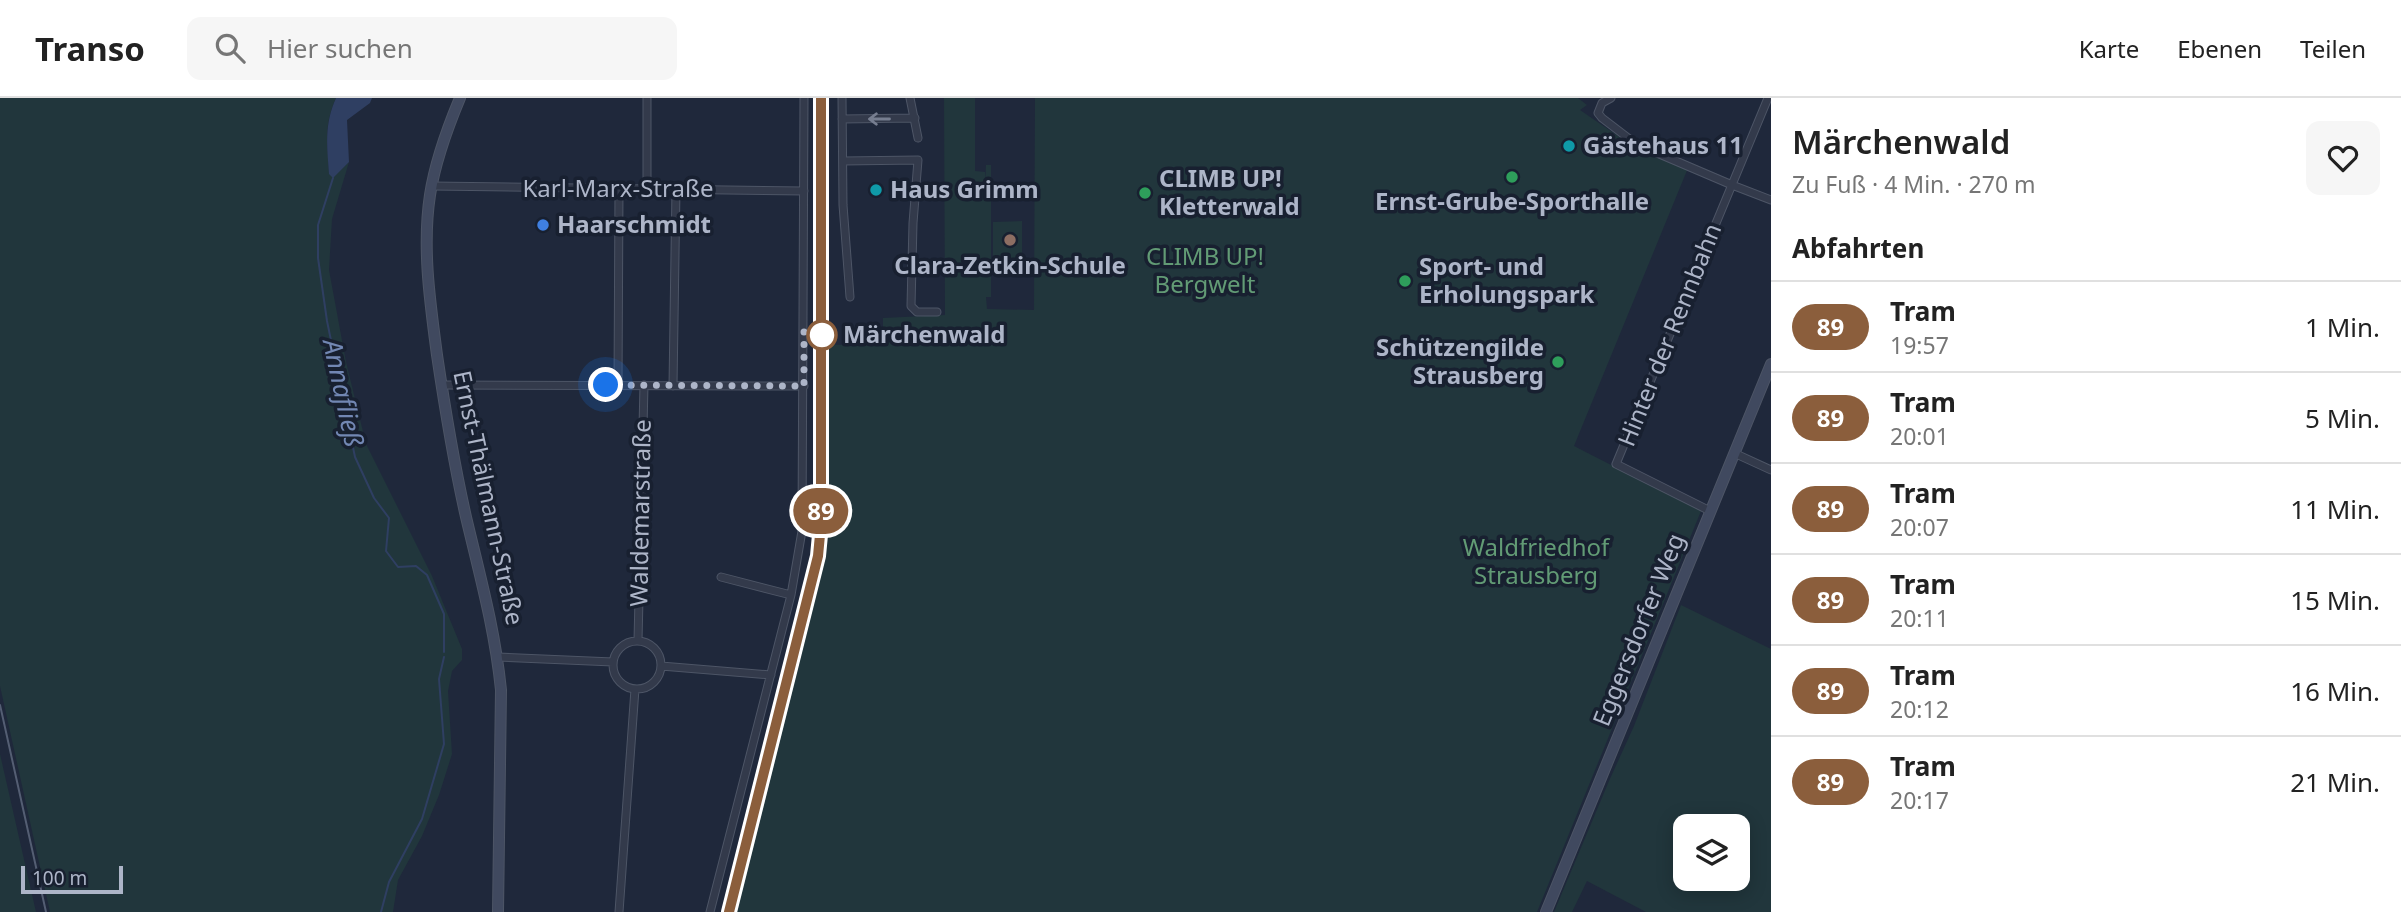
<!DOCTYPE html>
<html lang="de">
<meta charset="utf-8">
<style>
:root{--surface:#fff;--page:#f6f6f6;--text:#222;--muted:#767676;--line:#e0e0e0}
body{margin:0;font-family:"Noto Sans",sans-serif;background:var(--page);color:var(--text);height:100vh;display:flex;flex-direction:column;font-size:26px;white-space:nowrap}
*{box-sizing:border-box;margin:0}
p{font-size:23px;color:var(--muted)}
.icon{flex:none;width:38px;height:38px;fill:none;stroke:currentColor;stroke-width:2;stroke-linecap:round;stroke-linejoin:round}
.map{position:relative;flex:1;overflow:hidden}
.side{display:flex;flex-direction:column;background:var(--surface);width:630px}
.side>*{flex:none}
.badge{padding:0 14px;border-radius:23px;font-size:24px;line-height:46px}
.fabs{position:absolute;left:1673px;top:716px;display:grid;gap:14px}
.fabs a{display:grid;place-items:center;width:77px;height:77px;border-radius:14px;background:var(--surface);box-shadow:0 4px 18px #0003;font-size:35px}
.scale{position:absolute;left:21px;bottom:18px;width:102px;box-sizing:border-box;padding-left:7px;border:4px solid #adb5c8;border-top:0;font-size:19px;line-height:24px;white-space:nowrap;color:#adb5c8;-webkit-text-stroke:5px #182030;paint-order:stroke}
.you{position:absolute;width:35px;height:35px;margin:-18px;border:5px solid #fff;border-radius:50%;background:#1a73e8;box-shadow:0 0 0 10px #1a73e833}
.map>.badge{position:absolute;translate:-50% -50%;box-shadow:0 0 0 4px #fff}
h2{padding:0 21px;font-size:26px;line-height:63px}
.round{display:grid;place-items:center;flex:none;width:74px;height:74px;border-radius:14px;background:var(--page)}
.head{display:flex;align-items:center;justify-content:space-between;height:119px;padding:0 21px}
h1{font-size:33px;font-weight:600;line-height:52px}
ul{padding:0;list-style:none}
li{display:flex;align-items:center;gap:21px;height:91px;padding:0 21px;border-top:2px solid var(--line)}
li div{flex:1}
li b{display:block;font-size:26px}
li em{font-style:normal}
li .badge{min-width:77px;font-weight:700;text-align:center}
header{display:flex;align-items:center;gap:42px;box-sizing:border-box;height:98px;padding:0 35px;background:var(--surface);border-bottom:2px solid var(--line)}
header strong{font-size:33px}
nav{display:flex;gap:38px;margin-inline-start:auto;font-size:24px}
.search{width:490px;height:63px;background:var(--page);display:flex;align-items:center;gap:18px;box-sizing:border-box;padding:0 24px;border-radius:14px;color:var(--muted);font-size:26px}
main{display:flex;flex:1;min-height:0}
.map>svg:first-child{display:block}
</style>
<header>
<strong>Transo</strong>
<div class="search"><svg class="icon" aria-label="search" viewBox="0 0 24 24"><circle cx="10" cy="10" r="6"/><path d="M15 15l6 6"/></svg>Hier suchen</div>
<nav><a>Karte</a><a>Ebenen</a><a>Teilen</a></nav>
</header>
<main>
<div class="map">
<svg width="1771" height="814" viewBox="0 0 1771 814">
<rect width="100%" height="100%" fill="#1f283b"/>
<path fill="#21363c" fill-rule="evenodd" d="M 0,0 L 336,0 C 323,30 328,44 329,75 L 333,79 L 349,64 L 332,121 L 329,172 L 346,264 L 366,346 L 432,478 L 462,551 L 462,562 L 452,573 L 448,593 L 452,656 L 439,697 L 422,738 L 398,782 L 393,814 L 50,814 L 0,588 Z
M 944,0 L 975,0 L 975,73 L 985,74 L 985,88 L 986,67 L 991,67 L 991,199 L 986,199 L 987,211 L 1034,212 L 1035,0 L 1578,0 L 1587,7 L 1580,12 L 1631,47 L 1688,70 L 1574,348 L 1701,413 L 1537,814 L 733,814 L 818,478 L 826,390 L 826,247 L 883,246 L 883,220 L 945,217 Z
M 1022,123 L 1022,169 L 993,169 L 993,124 Z
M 1681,507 L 1771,551 L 1771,814 L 1646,814 L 1587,783 L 1572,814 L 1554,814 L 1609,683 L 1634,628 ZM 1738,728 L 1738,780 L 1685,780 L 1685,728 Z
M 0,656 L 36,814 L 0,814 Z"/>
<path fill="#2f3f62" d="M 336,0 L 372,0 L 370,5 L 347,22 L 349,64 L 333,80 L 329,76 C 327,47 324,27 336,0 Z"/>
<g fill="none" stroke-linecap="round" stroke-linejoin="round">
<path stroke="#2f3f62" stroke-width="2" d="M 333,80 L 318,127 L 318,160 L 327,223 L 355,359 L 374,400 L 389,420 L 386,453 L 398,469 L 416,468 L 427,477 L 444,516 L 444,554
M 381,814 L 389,784 L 422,721 L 444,646 L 439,581 L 444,559"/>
<defs>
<path id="street" d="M 647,0 L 647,91
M 842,0 L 843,107 L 850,199
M 910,0 L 918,40
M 1611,0 L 1602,5 L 1598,15 L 1602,20 L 1636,46 L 1732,87 L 1771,102
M 842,21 L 915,20
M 843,63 L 918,62 L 913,125 L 911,208 L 917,214 L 937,214
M 432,88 L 804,93
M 442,287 L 804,288
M 618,287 L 619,91
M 673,288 L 676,91
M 1734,355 L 1771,372
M 1710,413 L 1616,366 L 1768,0
M 721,479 L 791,497
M 638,543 L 644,287
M613 567a24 24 0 1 1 48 0a24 24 0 1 1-48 0Z
M 498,559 L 613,564
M 661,568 L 771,577
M 619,814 L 635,591
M 710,814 L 791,497 L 802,433 L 804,0"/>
<path id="secondary" d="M 460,0 C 447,31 435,64 430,97 C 422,149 430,204 437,257 C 445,311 454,366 466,419 C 480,478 495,532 501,592 L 498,814
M 1546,814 L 1771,266"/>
</defs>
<use href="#street" stroke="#4d5566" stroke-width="9"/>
<use href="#secondary" stroke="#4d5566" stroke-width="12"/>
<use href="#street" stroke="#333a4b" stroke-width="7"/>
<use href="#secondary" stroke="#40495f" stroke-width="10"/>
<path stroke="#545e73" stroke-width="2" d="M 0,607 L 46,814
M 729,814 L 795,555 L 818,458 L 821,426 L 821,0"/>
</g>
<defs><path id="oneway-shaft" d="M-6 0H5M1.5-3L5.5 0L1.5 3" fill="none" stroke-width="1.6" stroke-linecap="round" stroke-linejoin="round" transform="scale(1.75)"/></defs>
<use stroke="#767e90" href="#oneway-shaft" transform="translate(879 21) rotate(-180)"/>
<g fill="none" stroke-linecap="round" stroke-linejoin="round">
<defs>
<path id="line" d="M 729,814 L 818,458 L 821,426 L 821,0"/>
</defs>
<use href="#line" stroke="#fff" stroke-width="16"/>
<use href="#line" stroke="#8b5e3c" stroke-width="10"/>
<path stroke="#adb5c8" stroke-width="7" stroke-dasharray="0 12.6" d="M 606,287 L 804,288 L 804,234 L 822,237"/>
</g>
<g fill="#0f9aa8" stroke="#182030" stroke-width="2.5">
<circle cx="1569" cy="48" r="7"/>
<circle cx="876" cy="92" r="7"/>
</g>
<g fill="#2e9e5b" stroke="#182030" stroke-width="2.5">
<circle cx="1512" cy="79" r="7"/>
<circle cx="1145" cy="95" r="7"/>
<circle cx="1405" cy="183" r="7"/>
<circle cx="1558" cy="264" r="7"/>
</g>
<circle fill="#3f7fe0" stroke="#182030" stroke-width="2.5" cx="543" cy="127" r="7"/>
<circle fill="#8d6e63" stroke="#182030" stroke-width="2.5" cx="1010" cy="142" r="7"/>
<circle fill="#fff" stroke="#8b5e3c" stroke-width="3.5" cx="822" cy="237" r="14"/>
<g text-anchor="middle" stroke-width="7" stroke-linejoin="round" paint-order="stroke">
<g font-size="24" font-weight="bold" fill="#adb5c8" stroke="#182030" text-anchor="start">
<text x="1583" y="56">Gästehaus 11</text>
<text x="1159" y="89">CLIMB UP!<tspan x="1159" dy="28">Kletterwald</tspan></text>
<text x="890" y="100">Haus Grimm</text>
<text x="1512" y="112" text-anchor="middle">Ernst-Grube-Sporthalle</text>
<text x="557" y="135">Haarschmidt</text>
<text x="1010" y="176" text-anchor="middle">Clara-Zetkin-Schule</text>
<text x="1419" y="177">Sport- und<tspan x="1419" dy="28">Erholungspark</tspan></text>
<text x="1544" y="258" text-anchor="end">Schützengilde<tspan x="1544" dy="28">Strausberg</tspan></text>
</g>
<g font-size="24" fill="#adb5c8" stroke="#182030">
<text x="618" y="99">Karl-Marx-Straße</text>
<text transform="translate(1670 237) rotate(-68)" y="8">Hinter der Rennbahn</text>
<text transform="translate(488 400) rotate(78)" y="8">Ernst-Thälmann-Straße</text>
<text transform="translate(641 415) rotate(-89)" y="8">Waldemarstraße</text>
<text transform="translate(1639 532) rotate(-68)" y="8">Eggersdorfer Weg</text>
</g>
<g font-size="24" fill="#629b75" stroke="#182030">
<text x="1205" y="167">CLIMB UP!<tspan x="1205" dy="28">Bergwelt</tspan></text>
<text x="1536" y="458">Waldfriedhof<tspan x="1536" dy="28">Strausberg</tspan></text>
</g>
<g font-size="24" font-weight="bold" fill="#adb5c8" stroke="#182030" text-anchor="start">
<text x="843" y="245">Märchenwald</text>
</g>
<g font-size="26" font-style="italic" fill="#7287b3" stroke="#182030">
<text transform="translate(343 295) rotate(78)" y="9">Annafließ</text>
</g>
</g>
</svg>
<div class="fabs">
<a><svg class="icon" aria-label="layers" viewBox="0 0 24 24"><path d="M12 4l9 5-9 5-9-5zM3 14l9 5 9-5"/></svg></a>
</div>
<div class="scale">100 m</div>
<div class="you" style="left:606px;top:287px"></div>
<b class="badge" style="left:821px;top:413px;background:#8b5e3c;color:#fff">89</b>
</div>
<section class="side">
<div class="head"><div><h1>Märchenwald</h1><p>Zu Fuß · 4 Min. · 270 m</p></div><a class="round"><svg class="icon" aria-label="heart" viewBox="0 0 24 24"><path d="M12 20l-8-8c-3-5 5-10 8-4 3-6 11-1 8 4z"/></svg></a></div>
<h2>Abfahrten</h2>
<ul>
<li><span class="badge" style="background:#8b5e3c;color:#fff">89</span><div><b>Tram</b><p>19:57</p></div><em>1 Min.</em></li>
<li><span class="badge" style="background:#8b5e3c;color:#fff">89</span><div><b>Tram</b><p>20:01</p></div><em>5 Min.</em></li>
<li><span class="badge" style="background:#8b5e3c;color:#fff">89</span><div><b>Tram</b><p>20:07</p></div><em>11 Min.</em></li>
<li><span class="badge" style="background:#8b5e3c;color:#fff">89</span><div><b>Tram</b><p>20:11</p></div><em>15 Min.</em></li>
<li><span class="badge" style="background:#8b5e3c;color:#fff">89</span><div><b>Tram</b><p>20:12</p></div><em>16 Min.</em></li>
<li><span class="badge" style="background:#8b5e3c;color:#fff">89</span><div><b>Tram</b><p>20:17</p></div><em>21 Min.</em></li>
</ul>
</section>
</main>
